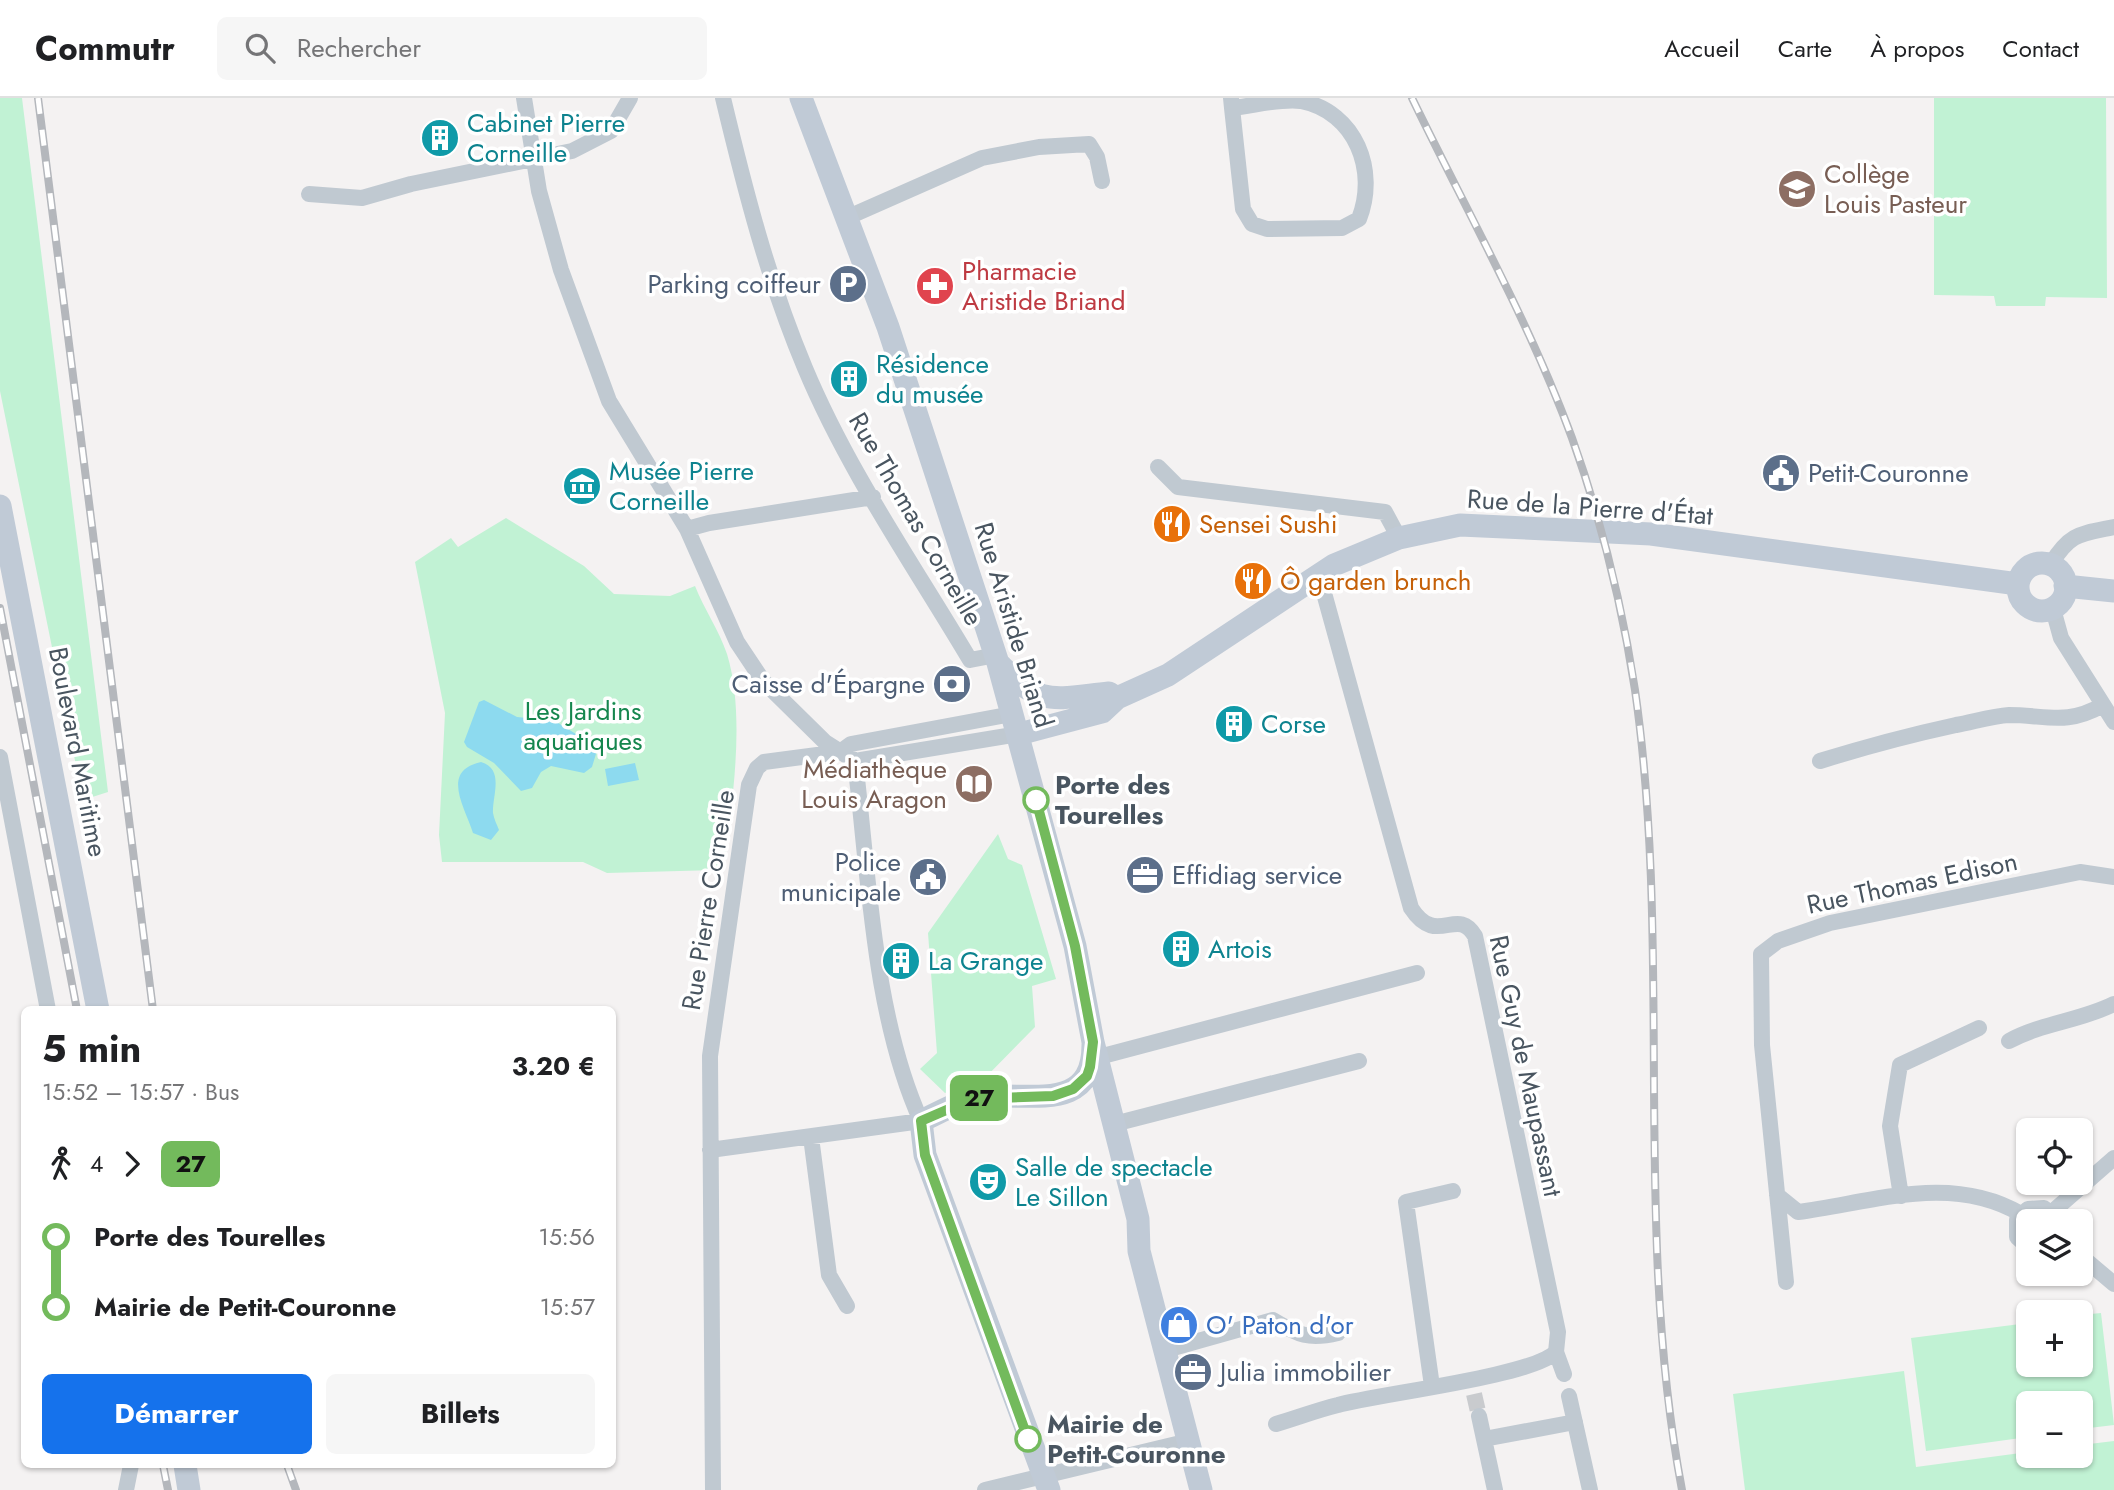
<!DOCTYPE html>
<html lang="fr">
<meta charset="utf-8">
<style>
:root{--surface:#fff;--page:#f6f6f6;--text:#202124;--muted:#757577;--line:#e0e0e0;--accent:#1572ec}
body{margin:0;font-family:Jost,sans-serif;background:var(--page);color:var(--text);height:100vh;display:flex;flex-direction:column;font-size:26px;white-space:nowrap}
*{box-sizing:border-box;margin:0}
p{font-size:23px;color:var(--muted)}
.icon{flex:none;width:38px;height:38px;fill:none;stroke:currentColor;stroke-width:2;stroke-linecap:round;stroke-linejoin:round}
.map{position:relative;flex:1;overflow:hidden}
.panel{position:absolute;left:21px;top:908px;width:595px;height:462px;display:flex;flex-direction:column;background:var(--surface);border-radius:10px;box-shadow:0 2px 5px #0004}
.panel>*{flex:none}
.badge{padding:0 14px;border-radius:10px;font-size:24px;line-height:46px}
.controls{position:absolute;left:2016px;top:1020px;display:grid;gap:14px}
.controls a{display:grid;place-items:center;width:77px;height:77px;border-radius:10px;background:var(--surface);box-shadow:0 2px 5px #0004;font-size:35px}
.map>.badge{position:absolute;translate:-50% -50%;box-shadow:0 0 0 4px #fff}
.legs{display:flex;align-items:center;gap:10px;height:77px;padding:0 21px;font-size:23px}
.legs p{margin-inline-start:auto}
.overview{display:flex;align-items:center;justify-content:space-between;height:119px;padding:0 21px}
h1{font-size:38px;font-weight:700;line-height:52px}
.cta{display:flex;gap:14px;margin-top:auto;padding:14px 21px}
.cta a{flex:1;height:80px;border-radius:10px;background:var(--accent);color:#fff;font-size:28px;font-weight:700;line-height:80px;text-align:center}
.cta a+a{background:var(--page);color:var(--text)}
ul{padding:0 21px;list-style:none}
li{display:flex;align-items:center;gap:24px;height:70px;font-size:26px}
li i{display:grid;place-items:center;width:10px;height:100%;margin:0 9px;background:currentColor}
li i::after{content:'';width:18px;height:18px;margin:-9px;border:5px solid;border-radius:50%;background:var(--surface)}
li p{margin-inline-start:auto}
li:first-child i{background:linear-gradient(#0000 50%,currentColor 0)}
li:last-child i{background:linear-gradient(currentColor 50%,#0000 0)}
header{display:flex;align-items:center;gap:42px;box-sizing:border-box;height:98px;padding:0 35px;background:var(--surface);border-bottom:2px solid var(--line)}
header strong{font-size:33px}
nav{display:flex;gap:38px;margin-inline-start:auto;font-size:24px}
.search{width:490px;height:63px;background:var(--page);display:flex;align-items:center;gap:18px;box-sizing:border-box;padding:0 24px;border-radius:10px;color:var(--muted);font-size:26px}
.map>svg:first-child{display:block}
</style>
<header>
<strong>Commutr</strong>
<div class="search"><svg class="icon" aria-label="search" viewBox="0 0 24 24"><circle cx="10" cy="10" r="6"/><path d="M15 15l6 6"/></svg>Rechercher</div>
<nav><a>Accueil</a><a>Carte</a><a>À propos</a><a>Contact</a></nav>
</header>
<div class="map">
<svg width="2114" height="1392" viewBox="0 0 2114 1392">
<rect width="100%" height="100%" fill="#f4f2f2"/>
<path fill="#c1f2d4" d="M 0,0 L 22,0 L 108,694 L 83,702 L 0,293 Z
M 1934,0 L 2106,0 L 2107,200 L 2046,199 L 2045,208 L 1996,208 L 1994,198 L 1934,197 Z
M 506,420 L 584,468 L 614,496 L 670,498 L 695,488 C 704,511 719,532 727,556 C 746,618 732,704 724,769 L 716,772 L 607,775 L 583,764 L 442,764 L 439,737 L 445,615 L 415,464 L 451,440 L 458,449 Z
M 998,736 L 1008,761 L 1022,767 L 1056,881 L 1032,888 L 1035,929 L 981,984 L 945,995 L 920,971 L 937,955 L 928,835 Z
M 2101,1215 L 2114,1327 L 2081,1331 L 2081,1306 L 2028,1306 L 2028,1339 L 1926,1353 L 1911,1240 L 2028,1225 L 2028,1267 L 2081,1267 L 2081,1217 Z
M 1904,1273 L 1916,1369 L 2028,1354 L 2028,1358 L 2081,1358 L 2081,1347 L 2114,1343 L 2114,1392 L 1745,1392 L 1733,1296 Z"/>
<path fill="#8ddaef" d="M 484,602 L 517,619 L 555,623 L 584,641 L 596,643 L 599,646 L 592,669 L 584,675 L 551,668 L 541,674 L 532,690 L 521,693 L 494,665 L 467,649 L 464,644 L 479,604 Z
M 481,664 C 505,671 492,698 493,715 C 494,721 497,727 499,732 L 491,742 L 473,735 C 465,709 440,673 481,664 Z
M 635,665 L 639,682 L 608,688 L 605,671 Z"/>
<g fill="none" stroke-linecap="round" stroke-linejoin="round">
<path stroke="#c9cbce" stroke-width="16" stroke-dasharray="16 8" stroke-linecap="butt" d="M 1474,1296 L 1479,1318"/>
<path stroke="#c0c9d1" stroke-width="16" d="M 524,0 L 539,93 L 561,172 L 609,303 L 687,431 L 737,544 L 763,583 L 825,644 L 855,663 L 1019,636
M 723,0 C 745,92 768,182 805,270 C 848,373 913,466 970,562 L 996,557
M 1231,0 L 1232,10 L 1243,111 L 1252,126 L 1267,131 L 1342,130 L 1359,121 C 1378,73 1356,14 1301,3 C 1281,0 1253,8 1232,10
M 309,96 L 362,100 L 411,86 L 572,53 L 611,33 L 630,0
M 846,120 L 982,60 L 1039,49 L 1089,46 L 1097,59 L 1102,83
M 1158,369 L 1178,389 L 1385,414 L 1399,440
M 687,431 L 709,425 L 873,399
M 2051,466 C 2070,435 2080,436 2114,429
M 1319,477 L 1411,810 C 1437,850 1457,807 1475,838 L 1558,1234 L 1556,1254 L 1564,1276
M 2053,511 L 2061,540 L 2114,624
M 0,659 L 48,912
M 1820,663 C 1865,649 1910,637 1956,627 C 1973,624 1992,618 2009,617 C 2047,617 2066,628 2103,607
M 2009,943 C 2042,925 2080,923 2114,906
M 1099,959 L 1417,875
M 1114,1026 L 1359,963
M 811,1039 L 829,1177 L 847,1208
M 710,1052 L 921,1023 C 873,917 869,778 855,663
M 1777,1097 L 1798,1114 C 1874,1104 1951,1075 2021,1116
M 1901,1098 L 1890,1028 L 1900,967 L 1979,930
M 2051,1115 L 2114,1060
M 2028,1149 L 2017,1139 L 2017,1122 L 2028,1111 L 2044,1110 L 2057,1124
M 2081,1158 L 2114,1186
M 1786,1184 L 1762,947 L 1761,856 L 1778,843 L 1830,825 L 2080,774 L 2114,779
M 1166,1252 L 1273,1222 C 1298,1237 1309,1242 1338,1235
M 1432,1288 L 1406,1104 L 1453,1093
M 1569,1298 L 1590,1392
M 1479,1318 L 1495,1392
M 1276,1326 C 1297,1320 1317,1312 1338,1307 C 1379,1296 1533,1278 1556,1254
M 1484,1341 L 1575,1324
M 126,1392 L 131,1367
M 713,1392 L 710,958 L 749,687 L 757,670 L 764,664 L 840,654 L 851,646 L 1012,616
M 985,1392 L 1189,1343"/>
<path stroke="#c0cad6" stroke-width="23" d="M 801,0 L 888,229 L 998,565 L 1075,848 L 1093,944 L 1138,1121 L 1139,1153 L 1201,1392
M 0,408 L 98,912
M2018 489a24 24 0 1 1 48 0a24 24 0 1 1-48 0Z
M 2065,488 L 2114,493
M 998,565 C 1041,609 1051,601 1109,595 L 1117,600
M 1019,636 L 1102,614 L 1117,600 L 1168,577 L 1334,467 L 1399,440 L 1460,427 L 1651,436 L 2018,486
M 185,1367 L 189,1392
M 1049,1392 L 925,1057 L 921,1023 C 941,1014 960,1002 982,999 C 1026,993 1093,1017 1093,947"/>
<defs>
<path id="rail" d="M 38,0 L 153,912
M 1412,0 C 1466,112 1529,223 1572,340 C 1601,421 1622,507 1635,592 C 1673,857 1632,1128 1682,1392
M 0,510 L 77,912
M 163,1367 L 168,1392
M 287,1367 L 296,1392"/>
</defs>
<use href="#rail" stroke="#b4b7bc" stroke-width="8"/>
<use href="#rail" stroke="#fff" stroke-width="5" stroke-dasharray="16" stroke-linecap="butt"/>
</g>
<g fill="none" stroke-linecap="round" stroke-linejoin="round">
<defs>
<path id="line-1" d="M 1028,1341 L 925,1057 L 921,1023 L 972,1001 L 1053,998 L 1073,991 L 1087,978 L 1090,969 L 1093,944 L 1075,848 L 1036,702"/>
</defs>
<use href="#line-1" stroke="#fff" stroke-width="16"/>
<use href="#line-1" stroke="#73ba5c" stroke-width="10"/>
</g>
<defs>
<symbol id="building-disc" viewBox="-11 -11 22 22"><circle r="9.5" fill="#0f9aa8" stroke="#fff"/><path d="M-4-6H4V6H1V3H-1V6H-4ZM-2.5-4.3h1.7v1.8h-1.7ZM.8-4.3h1.7v1.8H.8ZM-2.5-1h1.7V.8h-1.7ZM.8-1h1.7V.8H.8Z" fill="#fff"/></symbol>
<symbol id="school-disc" viewBox="-11 -11 22 22"><circle r="9.5" fill="#8d6e63" stroke="#fff"/><path d="M0-5L7-2L0 1L-7-2ZM-4 1L0 2.5L4 1V4Q0 6-4 4Z" fill="#fff"/></symbol>
<symbol id="parking-disc" viewBox="-11 -11 22 22"><circle r="9.5" fill="#5c6f8a" stroke="#fff"/><path d="M-3.5-5.5H1a3.5 3.5 0 0 1 0 7H-1V5.5H-3.5ZM-1-3.4V-.6H.8a1.4 1.4 0 0 0 0-2.8Z" fill="#fff"/></symbol>
<symbol id="pharmacy-disc" viewBox="-11 -11 22 22"><circle r="9.5" fill="#e0444e" stroke="#fff"/><path d="M-2-6h4v4h4v4h-4v4h-4v-4h-4v-4h4Z" fill="#fff"/></symbol>
<symbol id="civic-disc" viewBox="-11 -11 22 22"><circle r="9.5" fill="#5c6f8a" stroke="#fff"/><path d="M-.6-6.5H3V-4.5H.6V-3L4-1V1h2V6H-6V1h2V-1L-.6-3ZM-1.2 2.5V6h2.4V2.5Z" fill="#fff"/></symbol>
<symbol id="museum-disc" viewBox="-11 -11 22 22"><circle r="9.5" fill="#0f9aa8" stroke="#fff"/><path d="M0-6L6-3V-2H-6V-3ZM-5-1h2V3h-2ZM-1-1h2V3h-2ZM3-1h2V3H3ZM-6 4H6V6H-6Z" fill="#fff"/></symbol>
<symbol id="restaurant-disc" viewBox="-11 -11 22 22"><circle r="9.5" fill="#e8710a" stroke="#fff"/><path d="M-5-6h1v4h1v-4h1v4h1v-4h1v5L-1.5 .5V6h-2V.5L-5-1ZM5-6V6H3V1.5H1.5Q1.5-4 5-6Z" fill="#fff"/></symbol>
<symbol id="bank-disc" viewBox="-11 -11 22 22"><circle r="9.5" fill="#5c6f8a" stroke="#fff"/><path d="M-6-4H6V4H-6ZM0-2.3a2.3 2.3 0 1 0 0 4.6a2.3 2.3 0 1 0 0-4.6Z" fill="#fff"/></symbol>
<symbol id="library-disc" viewBox="-11 -11 22 22"><circle r="9.5" fill="#8d6e63" stroke="#fff"/><path d="M-6-4Q-3-5.5-.7-3.5V5Q-3 3-6 4ZM6-4Q3-5.5 .7-3.5V5Q3 3 6 4Z" fill="#fff"/></symbol>
<symbol id="office-disc" viewBox="-11 -11 22 22"><circle r="9.5" fill="#5c6f8a" stroke="#fff"/><path d="M-6-3h4V-5.5h4V-3h4V5H-6ZM-1-4.5V-3h2v-1.5ZM-6 0V1H6V0Z" fill="#fff"/></symbol>
<symbol id="theatre-disc" viewBox="-11 -11 22 22"><circle r="9.5" fill="#0f9aa8" stroke="#fff"/><path d="M-5-5.5Q0-4 5-5.5V0Q5 5 0 6Q-5 5-5 0ZM-3.3-2.5H-1v1.5H-3.3ZM1-2.5H3.3v1.5H1ZM-2.8 1Q0 5.5 2.8 1Z" fill="#fff"/></symbol>
<symbol id="shop-disc" viewBox="-11 -11 22 22"><circle r="9.5" fill="#3f7fe0" stroke="#fff"/><path d="M-5-2.5h2.3a2.7 3.5 0 0 1 5.4 0H5L5.5 6h-11ZM-1.5-2.5h3a1.5 2.3 0 0 0-3 0Z" fill="#fff"/></symbol>
</defs>
<g fill-rule="evenodd">
<use href="#building-disc" x="418" y="18" width="44" height="44"/>
<use href="#school-disc" x="1775" y="69" width="44" height="44"/>
<use href="#parking-disc" x="826" y="164" width="44" height="44"/>
<use href="#pharmacy-disc" x="913" y="166" width="44" height="44"/>
<use href="#building-disc" x="827" y="259" width="44" height="44"/>
<use href="#civic-disc" x="1759" y="353" width="44" height="44"/>
<use href="#museum-disc" x="560" y="366" width="44" height="44"/>
<use href="#restaurant-disc" x="1150" y="404" width="44" height="44"/>
<use href="#restaurant-disc" x="1231" y="461" width="44" height="44"/>
<use href="#bank-disc" x="930" y="564" width="44" height="44"/>
<use href="#building-disc" x="1212" y="604" width="44" height="44"/>
<use href="#library-disc" x="952" y="664" width="44" height="44"/>
<use href="#office-disc" x="1123" y="755" width="44" height="44"/>
<use href="#civic-disc" x="906" y="757" width="44" height="44"/>
<use href="#building-disc" x="1159" y="829" width="44" height="44"/>
<use href="#building-disc" x="879" y="841" width="44" height="44"/>
<use href="#theatre-disc" x="966" y="1062" width="44" height="44"/>
<use href="#shop-disc" x="1157" y="1205" width="44" height="44"/>
<use href="#office-disc" x="1171" y="1252" width="44" height="44"/>
</g>
<g fill="#fff" stroke="#73ba5c" stroke-width="3.5">
<circle cx="1036" cy="702" r="12"/>
<circle cx="1028" cy="1341" r="12"/>
</g>
<g text-anchor="middle" stroke-width="7" stroke-linejoin="round" paint-order="stroke">
<g font-size="26" fill="#0d838f" stroke="#fff" text-anchor="start">
<text x="467" y="34">Cabinet Pierre<tspan x="467" dy="30">Corneille</tspan></text>
<text x="876" y="275">Résidence<tspan x="876" dy="30">du musée</tspan></text>
<text x="609" y="382">Musée Pierre<tspan x="609" dy="30">Corneille</tspan></text>
<text x="1261" y="635">Corse</text>
<text x="1208" y="860">Artois</text>
<text x="928" y="872">La Grange</text>
<text x="1015" y="1078">Salle de spectacle<tspan x="1015" dy="30">Le Sillon</tspan></text>
</g>
<g font-size="26" fill="#785e54" stroke="#fff" text-anchor="start">
<text x="1824" y="85">Collège<tspan x="1824" dy="30">Louis Pasteur</tspan></text>
<text x="947" y="680" text-anchor="end">Médiathèque<tspan x="947" dy="30">Louis Aragon</tspan></text>
</g>
<g font-size="26" fill="#be3a42" stroke="#fff" text-anchor="start">
<text x="962" y="182">Pharmacie<tspan x="962" dy="30">Aristide Briand</tspan></text>
</g>
<g font-size="26" fill="#4e5e75" stroke="#fff" text-anchor="end">
<text x="821" y="195">Parking coiffeur</text>
<text x="1808" y="384" text-anchor="start">Petit-Couronne</text>
<text x="925" y="595">Caisse d'Épargne</text>
<text x="901" y="773">Police<tspan x="901" dy="30">municipale</tspan></text>
<text x="1172" y="786" text-anchor="start">Effidiag service</text>
<text x="1220" y="1283" text-anchor="start">Julia immobilier</text>
</g>
<g font-size="26" fill="#495560" stroke="#fff">
<text transform="translate(1590 409) rotate(4)" y="9">Rue de la Pierre d'État</text>
<text transform="translate(916 421) rotate(60)" y="9">Rue Thomas Corneille</text>
<text transform="translate(1014 527) rotate(73)" y="9">Rue Aristide Briand</text>
<text transform="translate(78 654) rotate(79)" y="9">Boulevard Maritime</text>
<text transform="translate(1912 785) rotate(-12)" y="9">Rue Thomas Edison</text>
<text transform="translate(708 802) rotate(-81)" y="9">Rue Pierre Corneille</text>
<text transform="translate(1526 968) rotate(78)" y="9">Rue Guy de Maupassant</text>
</g>
<g font-size="26" fill="#c56008" stroke="#fff" text-anchor="start">
<text x="1199" y="435">Sensei Sushi</text>
<text x="1280" y="492">Ô garden brunch</text>
</g>
<g font-size="26" fill="#15864e" stroke="#fff">
<text x="583" y="622">Les Jardins<tspan x="583" dy="30">aquatiques</tspan></text>
</g>
<g font-size="26" font-weight="bold" fill="#495560" stroke="#fff" text-anchor="start">
<text x="1055" y="696">Porte des<tspan x="1055" dy="30">Tourelles</tspan></text>
<text x="1047" y="1335">Mairie de<tspan x="1047" dy="30">Petit-Couronne</tspan></text>
</g>
<g font-size="26" fill="#366cbe" stroke="#fff" text-anchor="start">
<text x="1206" y="1236">O' Paton d'or</text>
</g>
</g>
</svg>
<div class="controls">
<a><svg class="icon" aria-label="locate" viewBox="0 0 24 24"><circle cx="12" cy="12" r="6"/><path d="M12 2v4M12 18v4M2 12h4M18 12h4"/></svg></a>
<a><svg class="icon" aria-label="layers" viewBox="0 0 24 24"><path d="M12 4l9 5-9 5-9-5zM3 14l9 5 9-5"/></svg></a>
<a>+</a>
<a>−</a>
</div>
<b class="badge" style="left:979px;top:1000px;background:#73ba5c;color:#111">27</b>
<section class="panel">
<div class="overview"><div><h1>5 min</h1><p>15:52 – 15:57 · Bus</p></div><b>3.20 €</b></div>
<div class="legs"><svg class="icon" aria-label="walk" viewBox="0 0 24 24"><circle cx="13" cy="4" r="2"/><path d="M13 8l-2 6 4 7M11 14l-3 7M7 12l3-4h3l4 4"/></svg>4<svg class="icon" aria-label="forward" viewBox="0 0 24 24"><path d="M9 5l7 7-7 7"/></svg><b class="badge" style="background:#73ba5c;color:#111">27</b></div>
<ul>
<li><i style="color:#73ba5c"></i><b>Porte des Tourelles</b><p>15:56</p></li>
<li><i style="color:#73ba5c"></i><b>Mairie de Petit-Couronne</b><p>15:57</p></li>
</ul>
<div class="cta"><a>Démarrer</a><a>Billets</a></div>
</section>
</div>
